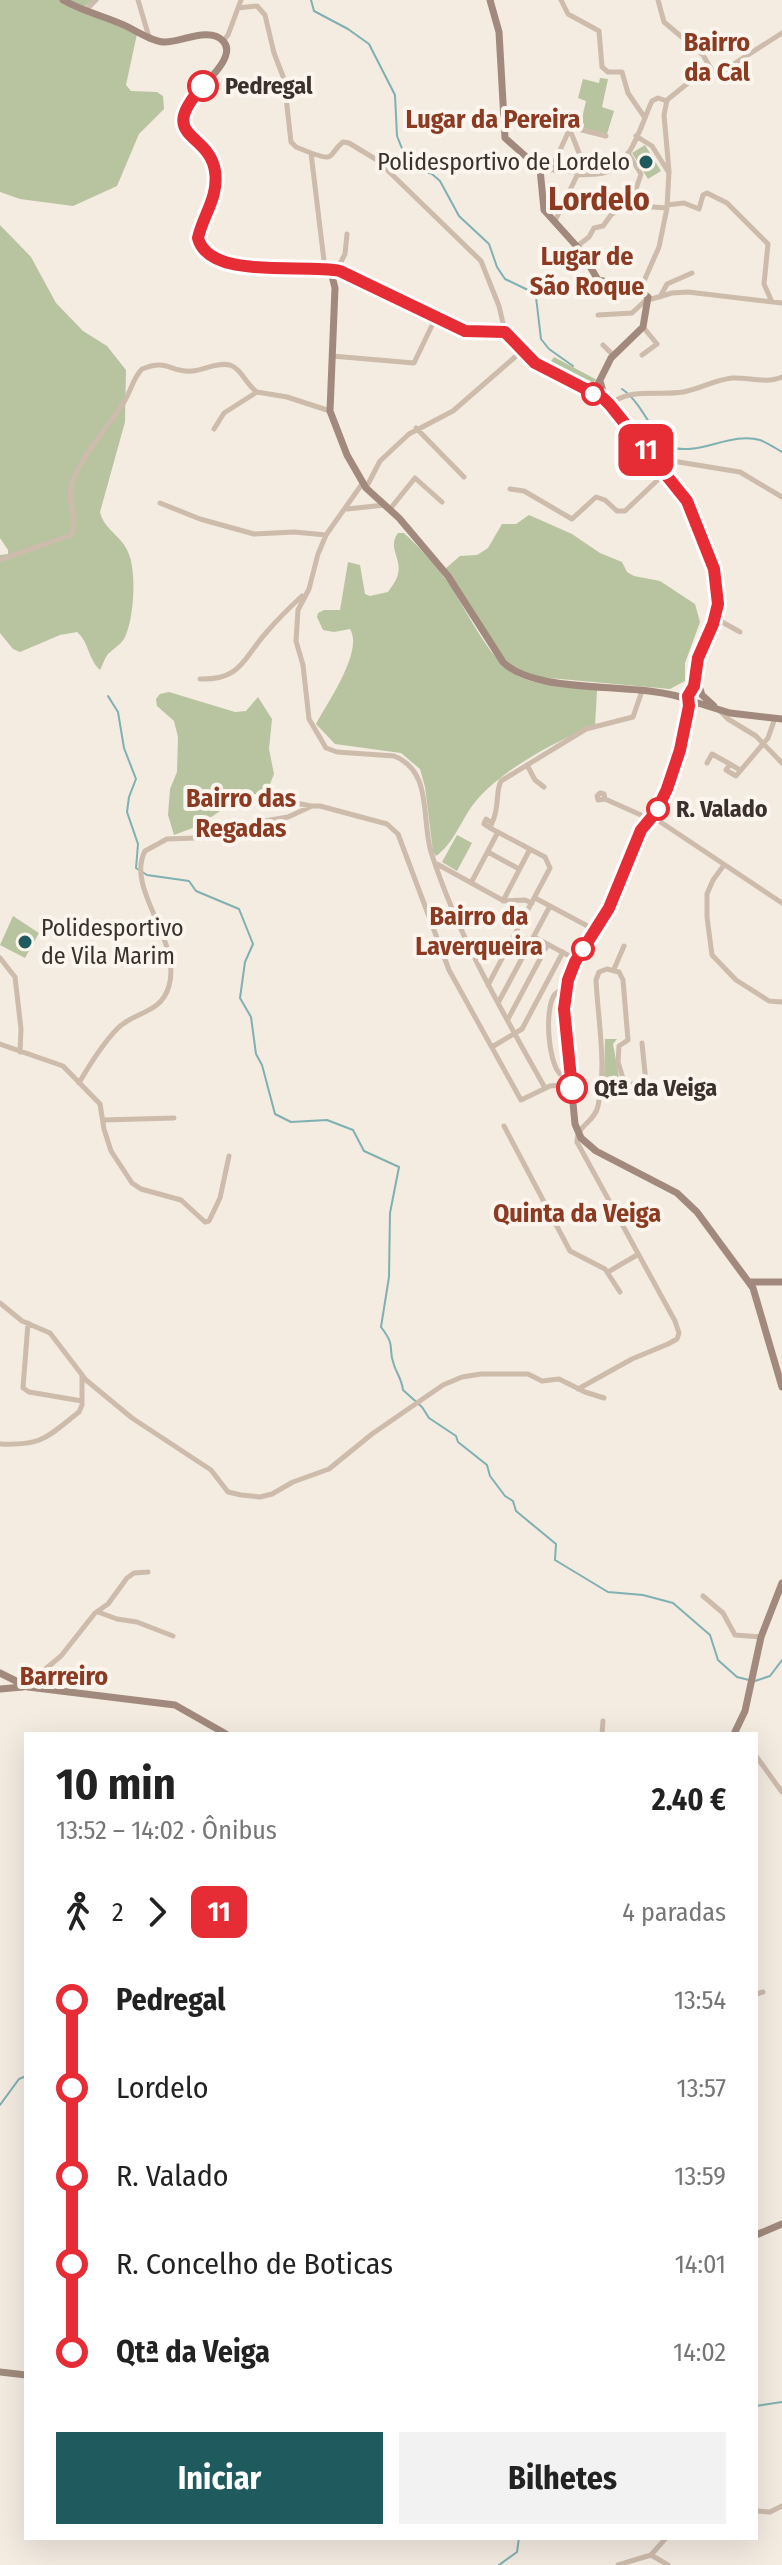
<!DOCTYPE html>
<html lang="pt">
<meta charset="utf-8">
<style>
:root{--surface:#fff;--page:#f2f2f2;--text:#222;--muted:#767676;--accent:#1f5a5e}
body{margin:0;font-family:"Fira Sans Condensed",sans-serif;background:var(--page);color:var(--text);height:100vh;display:flex;flex-direction:column;font-size:30px;white-space:nowrap}
*{box-sizing:border-box;margin:0}
p{font-size:26px;color:var(--muted)}
.icon{flex:none;width:44px;height:44px;fill:none;stroke:currentColor;stroke-width:2;stroke-linecap:round;stroke-linejoin:round}
.map{position:relative;flex:1;overflow:hidden}
.side{position:absolute;left:24px;top:1732px;width:734px;height:808px;display:flex;flex-direction:column;background:var(--surface);border-radius:0px;box-shadow:0 8px 32px #0002}
.side>*{flex:none}
.badge{padding:0 16px;border-radius:12px;font-size:28px;line-height:52px}
.map>.badge{position:absolute;translate:-50% -50%;box-shadow:0 0 0 4px #fff}
.legs{display:flex;align-items:center;gap:12px;height:88px;padding:0 32px;font-size:26px}
.legs p{margin-inline-start:auto}
.head{display:flex;align-items:center;justify-content:space-between;height:136px;padding:0 32px}
h1{font-size:44px;font-weight:700;line-height:60px}
.action{display:flex;gap:16px;margin-top:auto;padding:16px 32px}
.action a{flex:1;height:92px;border-radius:0px;background:var(--accent);color:#fff;font-size:32px;font-weight:700;line-height:92px;text-align:center}
.action a+a{background:var(--page);color:var(--text)}
ul{padding:0 32px;list-style:none}
li{display:flex;align-items:center;gap:28px;height:88px;font-size:30px}
li i{display:grid;place-items:center;width:12px;height:100%;margin:0 10px;background:currentColor}
li i::after{content:'';width:20px;height:20px;margin:-10px;border:6px solid;border-radius:50%;background:var(--surface)}
li p{margin-inline-start:auto}
li:first-child i{background:linear-gradient(#0000 50%,currentColor 0)}
li:last-child i{background:linear-gradient(currentColor 50%,#0000 0)}
.map>svg:first-child{display:block}
</style>
<div class="map">
<svg width="782" height="2565" viewBox="0 0 782 2565">
<rect width="100%" height="100%" fill="#f4ebe1"/>
<path fill="#b8c4a0" d="M 0,0 L 94,0 L 80,10 L 137,34 L 126,85 L 131,91 L 157,92 L 163,96 L 164,109 L 139,134 L 117,186 L 73,206 L 20,199 L 0,192 Z
M 600,78 L 608,79 L 602,107 L 614,111 L 607,134 L 580,127 L 586,101 L 578,98 L 583,79 L 599,83 Z
M 645,145 L 661,171 L 648,179 L 632,153 Z
M 0,225 L 31,257 L 56,303 L 83,331 L 107,346 L 126,370 L 125,422 L 100,512 C 104,530 122,536 128,552 C 137,571 134,618 125,637 C 121,645 114,648 108,654 C 104,659 103,665 100,670 C 88,659 89,642 77,632 L 60,635 L 20,652 L 13,649 L 0,633 L 0,555 L 8,554 L 8,550 L 0,538 Z
M 554,357 L 597,380 L 586,386 L 547,367 Z
M 529,515 L 572,534 L 600,553 L 622,562 L 627,572 L 634,576 L 660,581 L 695,604 L 700,622 L 685,663 L 685,681 L 670,689 L 538,677 C 526,672 514,669 505,659 C 482,631 467,597 445,569 L 460,556 L 477,555 L 488,548 L 502,524 L 516,524 Z
M 398,533 L 404,533 C 420,548 437,566 449,584 C 468,612 490,663 520,677 C 538,686 573,686 594,688 L 597,691 L 595,726 C 558,739 494,774 472,806 C 460,823 453,844 436,856 L 433,852 L 425,787 L 420,769 L 401,753 L 335,744 L 316,724 C 327,703 364,651 350,629 L 334,632 L 323,630 L 317,617 L 318,613 L 324,610 L 340,610 L 348,562 L 360,565 L 365,594 L 370,596 L 388,592 C 392,586 397,580 398,574 C 402,558 387,548 398,533 Z
M 169,692 L 235,712 L 246,711 L 258,697 L 272,719 L 269,749 L 274,774 L 268,789 L 229,805 L 198,826 L 174,835 L 168,815 L 170,789 L 177,772 L 178,737 L 174,721 L 157,706 L 156,699 L 160,694 Z
M 457,835 L 472,843 L 457,871 L 442,862 Z
M 13,916 L 39,933 L 25,958 L 0,945 Z
M 605,1039 L 617,1039 L 613,1044 L 619,1077 L 604,1079 Z"/>
<g fill="none" stroke-linecap="round" stroke-linejoin="round">
<path stroke="#7fb0b2" stroke-width="2" d="M 311,0 L 314,11 L 348,29 L 369,44 L 395,95 L 397,136 L 403,151 L 416,168 L 432,174 L 440,181 L 459,216 L 489,244 L 497,267 L 505,279 L 530,291 L 536,297 L 541,339 L 549,349 L 573,366
M 622,389 C 642,402 656,441 668,446 C 697,458 730,431 760,440 C 768,443 775,448 782,452
M 108,696 L 118,712 L 124,748 L 136,779 L 129,797 L 127,812 L 138,844 L 136,868 L 147,875 L 189,881 L 196,891 L 239,909 L 253,944 L 245,962 L 240,998 L 251,1017 L 256,1054 L 262,1065 L 275,1114 L 291,1122 L 327,1120 L 353,1130 L 364,1151 L 399,1167 L 390,1213 L 389,1277 L 381,1327 C 397,1348 387,1346 394,1365 C 397,1374 402,1380 403,1390 L 422,1407 L 429,1418 L 456,1436 L 458,1442 L 487,1465 L 490,1476 L 505,1496 L 513,1501 L 516,1511 L 556,1544 L 555,1560 L 608,1592 L 643,1595 L 673,1603 L 710,1635 L 718,1660 L 737,1677 L 749,1680
M 755,1681 L 770,1676 L 782,1660
M 0,2105 L 19,2079 L 26,2076
M 756,2406 L 782,2402
M 499,2565 L 517,2552 L 519,2538"/>
<path stroke="#cdbbac" stroke-width="5" d="M 138,0 L 149,37
M 561,0 L 568,14 L 599,31 L 602,67 L 608,72 L 622,72 L 628,93 L 645,118
M 658,0 L 664,22 L 703,55 L 713,72
M 238,8 L 257,6 L 265,15 L 274,53 L 284,79 L 291,142 L 296,147 L 311,153 L 325,269
M 86,10 L 96,0
M 223,41 L 228,35 L 241,0
M 562,125 L 606,136
M 636,136 L 652,146 L 669,173
M 311,153 C 337,162 327,155 343,142 L 349,143 L 377,160 L 481,261 L 499,306 L 505,332
M 628,153 L 641,174 L 634,195 L 635,204 L 639,206 L 667,208
M 536,163 L 556,171 L 579,172
M 551,170 L 571,126
M 577,175 C 586,174 595,175 603,173 C 632,166 641,124 652,101 L 658,98 L 667,101
M 667,205 L 684,203 L 699,209 L 703,195 L 707,193 L 727,203 L 768,244 L 764,284 L 772,302
M 555,221 L 583,163 L 570,130
M 576,247 L 589,237 L 594,228 L 603,226 L 611,215 L 634,199
M 335,273 L 345,254 L 347,234
M 640,290 L 659,247 L 667,208 L 669,171 L 664,115 L 667,100 L 693,79 L 723,71 L 782,33
M 660,297 L 667,284 L 692,273
M 648,300 L 672,293 L 688,292 L 782,303
M 598,315 L 632,313 L 647,299
M 603,345 L 614,356
M 642,355 L 657,344 L 643,327
M 332,356 L 414,363 L 436,317
M 596,396 L 614,419
M 610,405 C 628,387 659,396 683,392 C 700,389 714,380 732,378 C 748,377 767,384 782,377
M 416,428 L 464,477
M 214,429 L 224,413 L 257,392 L 287,397 L 330,411
M 654,458 L 740,472 L 782,497
M 362,484 L 326,535 L 318,554 L 309,589 L 298,610 L 296,641 L 303,665 L 309,719 L 326,748 L 337,752 L 394,756 C 433,771 421,819 431,852 C 458,936 502,1011 545,1088
M 366,488 L 380,461 L 409,434 L 453,411 L 523,350
M 510,489 L 524,491 L 572,519 L 596,497 L 605,500 L 617,511 L 625,511 L 665,473
M 160,503 L 200,519 L 254,534 L 294,532 L 326,535
M 347,509 L 385,505
M 390,509 L 415,478 L 442,502
M 0,560 L 71,535 C 79,519 67,503 71,486 C 77,460 110,425 124,402 C 131,391 133,378 142,369 C 168,358 170,373 192,371 C 204,370 217,362 230,365 C 242,369 246,385 257,392
M 715,618 L 740,632
M 200,679 C 241,680 243,659 265,634 C 277,620 289,608 302,596
M 719,710 L 728,719 L 756,736 L 782,763
M 707,763 L 712,754 L 730,764
M 527,765 L 535,780 L 544,787
M 740,770 L 730,764 L 726,770 L 736,776 L 768,738 L 775,718
M 600,793 L 604,794 L 605,799 L 598,800 L 597,796 Z
M 261,796 L 311,806
M 605,799 L 650,819
M 653,817 L 782,903
M 486,819 L 492,823 L 490,828 L 484,824 Z
M 492,823 C 500,807 495,792 501,781 L 586,729 L 633,717 L 642,691
M 488,852 L 519,869
M 437,864 L 504,901 L 525,900 L 532,903
M 724,865 L 713,880 L 707,894 L 707,917 L 712,955 L 736,980 L 769,1001 L 782,1002
M 471,883 L 498,832
M 535,898 L 595,930
M 503,901 L 530,849
M 534,937 L 577,960
M 0,958 L 15,977 L 21,1029 L 20,1052
M 614,969 L 624,946
M 488,985 L 550,868 L 545,857 L 490,828
M 566,987 C 563,988 557,992 555,994 C 544,1008 548,1062 560,1074 L 570,1072
M 498,1003 L 550,906
M 508,1019 L 548,944
M 0,1044 L 63,1066 L 100,1104 L 104,1129 L 111,1151 L 132,1183 L 141,1189 L 181,1200 L 205,1222 L 209,1221 L 220,1198 L 229,1156
M 492,1047 L 522,1029 L 563,952
M 79,1083 C 90,1064 102,1044 118,1028 C 135,1011 161,1014 169,986 C 182,940 125,889 145,851 L 167,839 L 225,837 L 253,823 L 288,817 L 312,806 L 320,806 L 387,824 L 398,834 L 449,970 L 521,1100 L 550,1086 L 571,1084
M 600,1087 L 646,1083 L 642,1043
M 103,1120 L 174,1118
M 504,1126 L 570,1251 L 605,1269 L 620,1292
M 608,1272 L 637,1255
M 0,1303 L 22,1321 L 50,1333 L 86,1380 L 132,1418 L 211,1470 L 228,1492 L 241,1495 L 260,1497 L 272,1494 L 293,1482 L 329,1469 L 372,1434 L 443,1385 L 462,1377 L 481,1374 L 528,1374 L 542,1381 L 559,1379 L 585,1392 L 604,1398
M 28,1323 L 23,1388 L 29,1392 L 82,1401
M 578,1389 L 632,1359 L 668,1344 L 677,1339 L 679,1333 L 675,1321 L 577,1142 C 576,1126 595,1122 598,1106 C 607,1065 598,1021 596,980 L 599,972 L 607,969 L 619,972 L 623,980 L 628,1040 L 619,1046 L 618,1062 L 625,1085
M 0,1444 C 43,1446 47,1437 79,1412 L 82,1405 L 82,1376
M 703,1596 L 723,1613 L 735,1635 L 761,1637
M 98,1612 L 117,1619 L 137,1622 L 173,1636
M 25,1686 L 61,1656 L 95,1613 L 108,1604 L 127,1578 L 134,1573 L 148,1572
M 602,1734 L 603,1721
M 756,1756 L 782,1792
M 756,1994 L 763,1992
M 756,2511 L 770,2512 L 782,2506
M 651,2555 L 668,2565
M 618,2565 L 651,2555 L 666,2538"/>
<path stroke="#a18a7d" stroke-width="7" d="M 63,0 C 80,10 100,15 119,23 C 133,28 149,41 164,42 C 180,43 209,26 223,41 C 239,57 199,88 190,100 C 168,130 202,139 212,162 C 227,194 190,230 202,249 C 222,278 287,263 318,267 C 367,273 418,310 463,330 C 477,336 491,328 505,332 L 535,363 L 606,400
M 490,0 L 499,32 L 505,138 L 540,169 L 544,210 L 581,251 L 598,280 L 636,288 L 648,297 L 643,327 L 611,358 L 598,384
M 327,270 L 332,276 L 335,288 L 330,411 L 347,455 L 366,488 L 399,518 L 448,576 L 503,662 C 538,697 640,680 689,700
M 600,381 L 604,395 L 626,427 L 685,497 L 714,569 L 718,594 L 717,612 L 698,656 L 694,686 L 688,696 L 690,702 L 680,750 L 659,805 L 641,830 L 610,905 L 575,962 L 568,980 L 564,1009 L 575,1124 L 581,1138 L 596,1151 L 677,1193 L 697,1212 L 753,1288 L 782,1387
M 697,680 L 702,695 L 714,706
M 689,711 L 698,703 L 730,713 L 782,719
M 749,1282 L 782,1282
M 0,1673 L 28,1687 L 175,1705 L 226,1734
M 0,1689 L 23,1687
M 734,1734 L 745,1711 L 761,1637 L 782,1583
M 756,2235 L 782,2224
M 0,2372 L 26,2375"/>
</g>
<g fill="none" stroke-linecap="round" stroke-linejoin="round">
<defs>
<path id="line-1" d="M 203,86 C 155,139 209,131 215,171 C 219,197 203,215 198,238 C 209,281 305,263 340,271 L 465,331 L 505,332 L 535,363 L 603,398 L 610,405 L 687,501 L 714,569 L 718,604 L 713,624 L 698,658 L 694,686 L 688,696 L 689,706 L 680,750 L 667,789 L 656,812 L 641,830 L 609,908 L 575,962 L 568,980 L 564,1009 L 572,1088"/>
</defs>
<use href="#line-1" stroke="#fff" stroke-width="18"/>
<use href="#line-1" stroke="#e62c34" stroke-width="12"/>
</g>
<g fill="#fff" stroke="#e62c34" stroke-width="4">
<circle cx="203" cy="86" r="14"/>
<circle cx="593" cy="394" r="10"/>
<circle cx="658" cy="809" r="10"/>
<circle cx="583" cy="949" r="10"/>
<circle cx="572" cy="1088" r="14"/>
</g>
<g fill="#1f5a5e" stroke="#fbf5ee" stroke-width="3">
<circle cx="646" cy="162" r="8"/>
<circle cx="25" cy="942" r="8"/>
</g>
<g text-anchor="middle" stroke-width="8" stroke-linejoin="round" paint-order="stroke">
<g font-size="24" font-weight="bold" fill="#3b302b" stroke="#fbf5ee" text-anchor="start">
<text x="225" y="94">Pedregal</text>
<text x="676" y="817">R. Valado</text>
<text x="594" y="1096">Qtª da Veiga</text>
</g>
<g font-size="24" fill="#3b302b" stroke="#fbf5ee" text-anchor="end">
<text x="630" y="170">Polidesportivo de Lordelo</text>
<text x="41" y="936" text-anchor="start">Polidesportivo<tspan x="41" dy="28">de Vila Marim</tspan></text>
</g>
<g font-size="26" font-weight="bold" fill="#8c3b22" stroke="#fbf5ee">
<text x="717" y="51">Bairro<tspan x="717" dy="30">da Cal</tspan></text>
<text x="493" y="128">Lugar da Pereira</text>
<text x="587" y="265">Lugar de<tspan x="587" dy="30">São Roque</tspan></text>
<text x="241" y="807">Bairro das<tspan x="241" dy="30">Regadas</tspan></text>
<text x="479" y="925">Bairro da<tspan x="479" dy="30">Laverqueira</tspan></text>
<text x="577" y="1222">Quinta da Veiga</text>
<text x="64" y="1685">Barreiro</text>
</g>
<g font-size="32" font-weight="bold" fill="#8c3b22" stroke="#fbf5ee">
<text x="599" y="210">Lordelo</text>
</g>
</g>
</svg>
<b class="badge" style="left:646px;top:450px;background:#e62c34;color:#fff">11</b>
<section class="side">
<div class="head"><div><h1>10 min</h1><p>13:52 – 14:02 · Ônibus</p></div><b>2.40 €</b></div>
<div class="legs"><svg class="icon" aria-label="walk" viewBox="0 0 24 24"><circle cx="13" cy="4" r="2"/><path d="M13 8l-2 6 4 7M11 14l-3 7M7 12l3-4h3l4 4"/></svg>2<svg class="icon" aria-label="forward" viewBox="0 0 24 24"><path d="M9 5l7 7-7 7"/></svg><b class="badge" style="background:#e62c34;color:#fff">11</b><p>4 paradas</p></div>
<ul>
<li><i style="color:#e62c34"></i><b>Pedregal</b><p>13:54</p></li>
<li><i style="color:#e62c34"></i><span>Lordelo</span><p>13:57</p></li>
<li><i style="color:#e62c34"></i><span>R. Valado</span><p>13:59</p></li>
<li><i style="color:#e62c34"></i><span>R. Concelho de Boticas</span><p>14:01</p></li>
<li><i style="color:#e62c34"></i><b>Qtª da Veiga</b><p>14:02</p></li>
</ul>
<div class="action"><a>Iniciar</a><a>Bilhetes</a></div>
</section>
</div>
